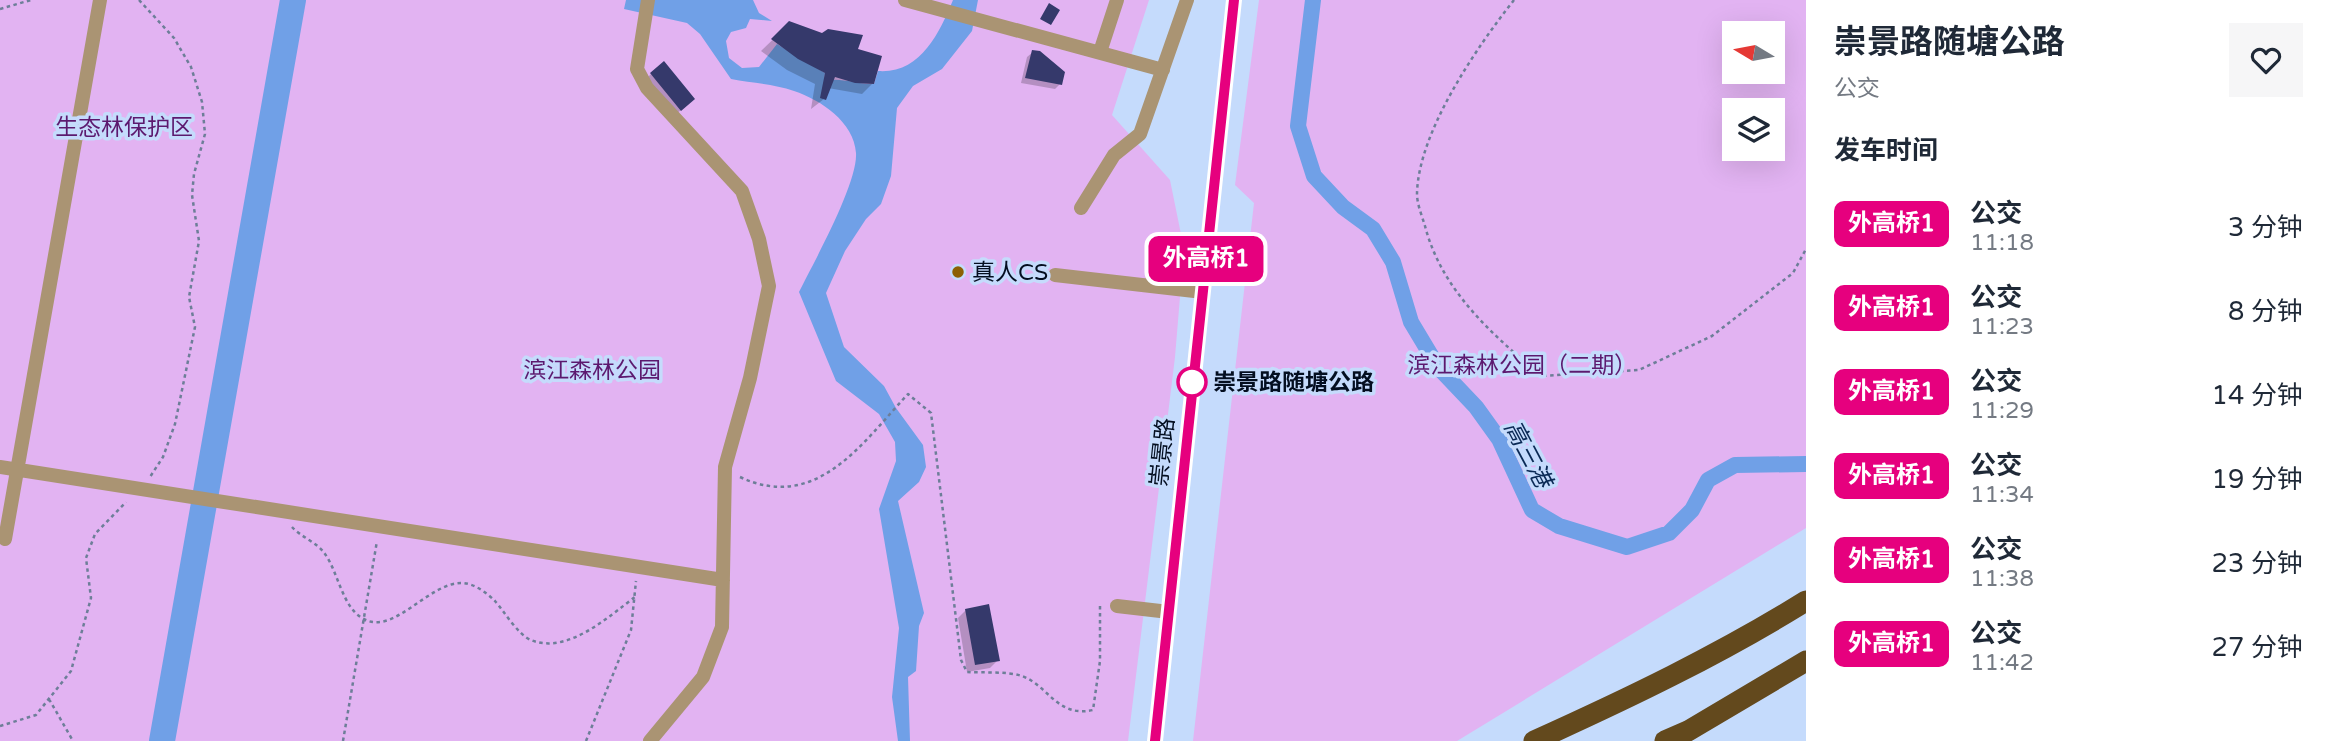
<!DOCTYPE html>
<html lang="zh">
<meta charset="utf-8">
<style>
:root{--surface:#fff;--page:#f6f6f7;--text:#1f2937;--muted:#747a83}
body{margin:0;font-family:"Varela Round","Noto Sans SC",sans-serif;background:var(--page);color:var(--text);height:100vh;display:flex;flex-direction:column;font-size:26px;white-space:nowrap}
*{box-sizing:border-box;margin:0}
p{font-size:23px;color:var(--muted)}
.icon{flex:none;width:38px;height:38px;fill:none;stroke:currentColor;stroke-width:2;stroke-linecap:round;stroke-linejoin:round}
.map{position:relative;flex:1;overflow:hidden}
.drawer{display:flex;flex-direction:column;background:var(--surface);width:525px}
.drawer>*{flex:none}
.badge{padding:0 14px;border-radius:10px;font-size:24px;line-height:46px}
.needle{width:46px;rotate:280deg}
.buttons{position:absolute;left:1722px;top:21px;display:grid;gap:14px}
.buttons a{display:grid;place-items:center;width:63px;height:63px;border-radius:0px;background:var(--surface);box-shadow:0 7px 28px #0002;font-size:35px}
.map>.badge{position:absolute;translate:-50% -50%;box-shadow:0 0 0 4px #fff}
h2{padding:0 28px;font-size:26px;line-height:63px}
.round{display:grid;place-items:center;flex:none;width:74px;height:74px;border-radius:0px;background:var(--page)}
.overview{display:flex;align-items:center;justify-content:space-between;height:119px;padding:0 28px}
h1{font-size:33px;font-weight:700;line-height:52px}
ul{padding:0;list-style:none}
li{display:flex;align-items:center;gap:21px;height:84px;padding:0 28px}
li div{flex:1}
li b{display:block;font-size:26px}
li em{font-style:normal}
li .badge{min-width:77px;font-weight:700;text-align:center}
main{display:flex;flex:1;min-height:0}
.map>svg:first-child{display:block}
</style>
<main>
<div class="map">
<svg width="1806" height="741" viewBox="0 0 1806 741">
<rect width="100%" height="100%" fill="#c5dbfc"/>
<path fill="#e2b3f2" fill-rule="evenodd" d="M 0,0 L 1149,0 L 1112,115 L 1170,180 L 1184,249 L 1175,357 L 1128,741 L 0,741 Z
M 1259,0 L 1806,0 L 1806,528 L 1457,741 L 1193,741 L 1254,203 L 1235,185 ZM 1734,33 L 1773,33 L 1773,72 L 1734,72 ZM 1734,110 L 1773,110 L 1773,149 L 1734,149 Z"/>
<path fill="#70a0e7" d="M 626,0 L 753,0 L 759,13 L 772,21 L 750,19 L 746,28 L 731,32 L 726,41 L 729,58 L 742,68 L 759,67 L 777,44 L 825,73 L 824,81 C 842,77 857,85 874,84 L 878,71 C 920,74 939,34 953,0 L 978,0 L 972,31 L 942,69 L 913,86 L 897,108 L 891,176 L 881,204 L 866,219 L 845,251 L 826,293 L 844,347 L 884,386 L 896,408 L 923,445 L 926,467 L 919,482 L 898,501 L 924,613 L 919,626 L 916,671 L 908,677 L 910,741 L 898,741 L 892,697 L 899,628 L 879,509 L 896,461 L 895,442 L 879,414 L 836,381 L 799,292 C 814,262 858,183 856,153 C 854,122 821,100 794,91 C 774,84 752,83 731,79 L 700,34 L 687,23 L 624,9 Z"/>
<path fill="#0003" d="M 790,23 L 856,50 L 873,83 L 862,94 L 828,88 L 824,99 L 811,109 L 815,84 L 787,70 L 761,51 Z
M 1033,52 L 1060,84 L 1055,89 L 1021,83 L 1027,57 Z
M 651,74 L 685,107 L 672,117 L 643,82 Z
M 966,610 L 998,660 L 990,668 L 967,672 L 958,618 Z"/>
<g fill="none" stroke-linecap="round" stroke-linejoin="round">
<path stroke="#70a0e7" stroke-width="16" d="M 1313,0 L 1298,126 L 1314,176 L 1343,207 L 1373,229 L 1393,262 L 1411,322 L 1438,367 L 1476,407 L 1499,439 L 1532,510 L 1559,526 L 1627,547 L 1669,533 L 1692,510 L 1708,480 L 1735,465 L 1806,464"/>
<path stroke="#70a0e7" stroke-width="26" d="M 162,741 L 293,0"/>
</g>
<path fill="#35396b" d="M 1049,3 L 1060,10 L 1051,25 L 1040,19 Z
M 789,21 L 822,33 L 828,29 L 863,35 L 858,49 L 882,56 L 874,84 L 855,83 L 835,77 L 826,100 L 820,98 L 825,73 L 798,59 L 771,39 Z
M 1032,50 L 1040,51 L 1065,72 L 1062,85 L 1025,78 Z
M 664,61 L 695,99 L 681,111 L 650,73 Z
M 989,604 L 1000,661 L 975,665 L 965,609 Z"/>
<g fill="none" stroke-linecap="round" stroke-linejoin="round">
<path stroke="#6d7e98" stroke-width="2.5" stroke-dasharray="3.5 3.5" stroke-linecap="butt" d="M 139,0 L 174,38 L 191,67 L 202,102 L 205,134 L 194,174 L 192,195 L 199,241 L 189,297 L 195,327 L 175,424 L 163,457 L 150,477
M 1514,0 C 1476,48 1418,133 1417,194 C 1417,204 1422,216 1425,226 C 1442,291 1491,333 1541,376 L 1639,370 L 1712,336 L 1793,273 L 1806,249
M 0,9 L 31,0
M 740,477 C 817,513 863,442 908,394 L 931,413 L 961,660 L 967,672 C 983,673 1006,671 1022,676 C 1049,686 1057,718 1093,710 L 1100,661 L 1100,604
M 292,527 C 301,537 318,543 325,554 C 338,572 342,606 362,618 C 393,638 429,581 463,583 C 475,584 487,593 495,601 C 504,611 518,635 531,640 C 567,655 608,617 635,597
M 49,699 L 73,741
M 0,726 L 36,715 L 71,671 L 91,598 L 86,558 L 95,534 L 126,502
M 343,741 L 377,541
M 586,741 L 631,630 L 636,581"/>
<path stroke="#aa9473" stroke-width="14" d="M 648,0 L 637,69 L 647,88 L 742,191 L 759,239 L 769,286 L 750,378 L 725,467 L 722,627 L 703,677 L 650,741
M 905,0 L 1163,70
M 1100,52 L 1117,0
M 1081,208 L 1114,155 L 1140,134 L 1187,0
M 1055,275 L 1203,292
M 0,467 L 723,580
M 5,539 L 100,0
M 1117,606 L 1169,612
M 1155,741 L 1234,0"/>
<path stroke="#63491d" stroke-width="21" d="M 1534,741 C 1627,699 1719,655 1806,601
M 1665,741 L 1688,731 L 1806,661"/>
</g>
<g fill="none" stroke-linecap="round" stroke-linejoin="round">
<defs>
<path id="line" d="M 1155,741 L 1234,0"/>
</defs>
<use href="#line" stroke="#fff" stroke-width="16"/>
<use href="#line" stroke="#e6007e" stroke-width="10"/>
</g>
<circle fill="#8c6003" stroke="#c5dbfc" stroke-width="2.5" cx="958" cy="272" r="7"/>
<circle fill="#fff" stroke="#e6007e" stroke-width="3.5" cx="1192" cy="382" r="14"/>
<g text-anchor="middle" stroke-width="7" stroke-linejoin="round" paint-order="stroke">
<g font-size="23" fill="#5c196f" stroke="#c5dbfc">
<text x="124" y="135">生态林保护区</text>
<text x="1522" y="373">滨江森林公园（二期）</text>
<text x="592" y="378">滨江森林公园</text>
</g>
<g font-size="23" fill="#030e20" stroke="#c5dbfc" text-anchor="start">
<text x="972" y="280">真人CS</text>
</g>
<g font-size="23" font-weight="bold" fill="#030e20" stroke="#c5dbfc" text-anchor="start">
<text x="1213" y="390">崇景路随塘公路</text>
</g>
<g font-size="23" fill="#030e20" stroke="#c5dbfc">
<text transform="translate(1162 452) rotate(-84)" y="8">崇景路</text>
</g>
<g font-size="24" font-style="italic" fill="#0a2955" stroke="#c5dbfc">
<text transform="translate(1528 454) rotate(62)" y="8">高三港</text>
</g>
</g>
</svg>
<div class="buttons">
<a><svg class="needle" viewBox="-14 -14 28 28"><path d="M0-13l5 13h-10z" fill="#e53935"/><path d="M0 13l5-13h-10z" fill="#747a83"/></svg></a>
<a><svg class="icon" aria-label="layers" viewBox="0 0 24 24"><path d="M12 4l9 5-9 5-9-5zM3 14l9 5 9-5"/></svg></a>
</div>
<b class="badge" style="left:1206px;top:259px;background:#e6007e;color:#fff">外高桥1</b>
</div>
<section class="drawer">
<div class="overview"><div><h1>崇景路随塘公路</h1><p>公交</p></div><a class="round"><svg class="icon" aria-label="heart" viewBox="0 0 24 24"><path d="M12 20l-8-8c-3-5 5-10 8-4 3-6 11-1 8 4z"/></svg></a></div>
<h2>发车时间</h2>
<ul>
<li><span class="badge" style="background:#e6007e;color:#fff">外高桥1</span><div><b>公交</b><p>11:18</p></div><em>3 分钟</em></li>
<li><span class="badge" style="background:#e6007e;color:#fff">外高桥1</span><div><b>公交</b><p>11:23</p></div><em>8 分钟</em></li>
<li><span class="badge" style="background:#e6007e;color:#fff">外高桥1</span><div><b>公交</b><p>11:29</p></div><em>14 分钟</em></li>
<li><span class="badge" style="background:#e6007e;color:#fff">外高桥1</span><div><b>公交</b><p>11:34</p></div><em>19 分钟</em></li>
<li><span class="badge" style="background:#e6007e;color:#fff">外高桥1</span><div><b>公交</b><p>11:38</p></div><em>23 分钟</em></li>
<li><span class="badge" style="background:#e6007e;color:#fff">外高桥1</span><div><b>公交</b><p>11:42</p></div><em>27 分钟</em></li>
</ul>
</section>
</main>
